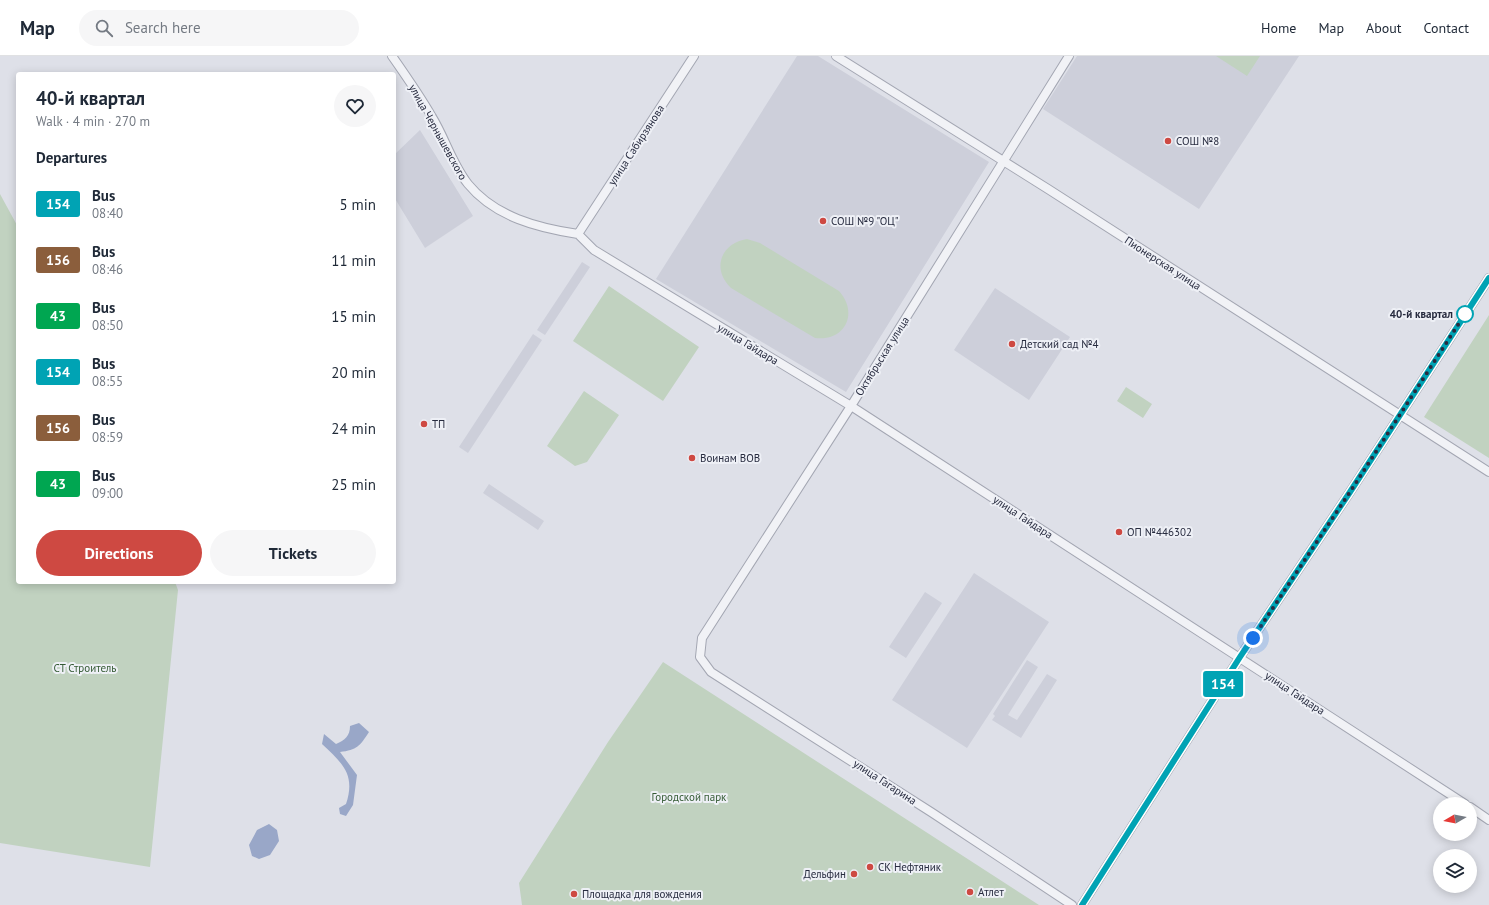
<!DOCTYPE html>
<meta charset="utf-8">
<style>
:root{--surface:#fff;--page:#f6f6f7;--text:#1f2937;--muted:#747a83;--line:#e0e1e3;--accent:#ce4942}
body{margin:0;font-family:"PT Sans",sans-serif;background:var(--page);color:var(--text);height:100vh;display:flex;flex-direction:column;font-size:15px;white-space:nowrap}
*{box-sizing:border-box;margin:0}
p{font-size:13px;color:var(--muted)}
.icon{flex:none;width:22px;height:22px;fill:none;stroke:currentColor;stroke-width:2;stroke-linecap:round;stroke-linejoin:round}
.map{position:relative;flex:1;overflow:hidden}
.details{position:absolute;left:16px;top:16px;width:380px;height:512px;display:flex;flex-direction:column;background:var(--surface);border-radius:4px;box-shadow:0 2px 10px #0003}
.details>*{flex:none}
.badge{padding:0 8px;border-radius:3px;font-size:14px;line-height:26px}
.needle{width:26px;rotate:260deg}
.fabs{position:absolute;left:1433px;top:741px;display:grid;gap:8px}
.fabs a{display:grid;place-items:center;width:44px;height:44px;border-radius:50%;background:var(--surface);box-shadow:0 2px 10px #0003;font-size:20px}
.you{position:absolute;width:20px;height:20px;margin:-10px;border:3px solid #fff;border-radius:50%;background:#1a73e8;box-shadow:0 0 0 6px #1a73e833}
.map>.badge{position:absolute;translate:-50% -50%;box-shadow:0 0 0 2px #fff}
h2{padding:0 20px;font-size:15px;line-height:36px}
.round{display:grid;place-items:center;flex:none;width:42px;height:42px;border-radius:21px;background:var(--page)}
.headline{display:flex;align-items:center;justify-content:space-between;height:68px;padding:0 20px}
h1{font-size:19px;font-weight:600;line-height:30px}
.button{display:flex;gap:8px;margin-top:auto;padding:8px 20px}
.button a{flex:1;height:46px;border-radius:24px;background:var(--accent);color:#fff;font-size:16px;font-weight:600;line-height:46px;text-align:center}
.button a+a{background:var(--page);color:var(--text)}
ul{padding:0;list-style:none}
li{display:flex;align-items:center;gap:12px;height:56px;padding:0 20px}
li div{flex:1}
li b{display:block;font-size:15px}
li em{font-style:normal}
li .badge{min-width:44px;font-weight:700;text-align:center}
header{display:flex;align-items:center;gap:24px;box-sizing:border-box;height:56px;padding:0 20px;background:var(--surface);border-bottom:1px solid var(--line)}
header strong{font-size:19px}
nav{display:flex;gap:22px;margin-inline-start:auto;font-size:14px}
.search{width:280px;height:36px;background:var(--page);display:flex;align-items:center;gap:10px;box-sizing:border-box;padding:0 14px;border-radius:22px;color:var(--muted);font-size:15px}
.map>svg:first-child{display:block}
</style>
<header>
<strong>Map</strong>
<div class="search"><svg class="icon" aria-label="search" viewBox="0 0 24 24"><circle cx="10" cy="10" r="6"/><path d="M15 15l6 6"/></svg>Search here</div>
<nav><a>Home</a><a>Map</a><a>About</a><a>Contact</a></nav>
</header>
<div class="map">
<svg width="1489" height="849" viewBox="0 0 1489 849">
<rect width="100%" height="100%" fill="#dee0e8"/>
<path fill="#cdcfda" d="M 797,0 L 818,0 L 989,106 L 846,336 L 656,223 Z
M 1077,0 L 1299,0 L 1199,153 L 1043,53 Z
M 420,74 L 473,160 L 425,192 L 394,141 L 394,99 Z
M 582,206 L 590,211 L 545,279 L 537,274 Z
M 995,232 L 1070,281 L 1029,344 L 954,294 Z
M 533,278 L 542,284 L 468,397 L 459,391 Z
M 489,428 L 544,465 L 538,474 L 483,437 Z
M 974,517 L 1049,566 L 967,692 L 892,644 Z
M 925,536 L 942,547 L 906,602 L 889,591 Z
M 1027,604 L 1038,611 L 1008,659 L 1017,664 L 1047,618 L 1057,624 L 1021,682 L 992,664 L 995,660 L 993,658 Z"/>
<path fill="#c1d2c0" d="M 1216,0 L 1260,0 L 1247,20 Z
M 0,138 L 18,171 L 18,526 L 175,526 L 178,534 L 150,811 L 0,787 Z
M 747,183 L 760,187 L 839,235 C 859,257 845,286 815,282 L 731,232 C 711,213 721,187 747,183 Z
M 609,230 L 699,291 L 663,345 L 573,285 Z
M 1489,259 L 1489,402 L 1424,361 Z
M 1126,331 L 1152,348 L 1143,362 L 1117,345 Z
M 584,335 L 619,359 L 587,406 L 575,410 L 547,390 Z
M 663,606 L 1039,849 L 522,849 L 519,827 L 608,686 Z"/>
<path fill="#99a7c8" d="M 359,667 L 369,676 C 360,690 357,694 340,696 L 357,719 L 353,749 L 346,760 L 340,758 L 339,752 L 346,748 C 356,718 342,707 322,688 L 324,678 L 336,688 C 345,684 350,680 350,670 Z
M 269,768 L 277,774 L 279,785 L 270,799 L 259,803 L 252,800 L 249,789 L 257,774 Z"/>
<g fill="none" stroke-linecap="round" stroke-linejoin="round">
<defs>
<path id="street" d="M 392,0 C 406,20 420,40 432,61 C 445,82 452,108 468,128 C 495,161 538,172 578,178
M 836,0 L 1048,133 L 1489,416
M 1069,0 L 851,350 L 702,582 L 700,601 L 711,616 L 931,756 L 1072,849
M 578,178 L 594,194 L 851,350 L 1465,748
M 578,178 L 694,0
M 1470,751 L 1489,764
M 1082,849 L 1240,601 L 1350,436 L 1489,222"/>
</defs>
<use href="#street" stroke="#a3a6b2" stroke-width="10"/>
<use href="#street" stroke="#f1f2f6" stroke-width="8"/>
</g>
<g fill="none" stroke-linecap="round" stroke-linejoin="round">
<defs>
<path id="line" d="M 1082,849 L 1240,601 L 1350,436 L 1489,222"/>
</defs>
<use href="#line" stroke="#fff" stroke-width="9"/>
<use href="#line" stroke="#00a3b4" stroke-width="6"/>
<path stroke="#272b3f" stroke-width="4" stroke-dasharray="0 7.2" d="M 1253,582 L 1350,436 L 1465,258"/>
</g>
<g fill="#ce4942" stroke="#eef0f6" stroke-width="1.5">
<circle cx="1168" cy="85" r="4"/>
<circle cx="823" cy="165" r="4"/>
<circle cx="1012" cy="288" r="4"/>
<circle cx="424" cy="368" r="4"/>
<circle cx="692" cy="402" r="4"/>
<circle cx="1119" cy="476" r="4"/>
<circle cx="870" cy="811" r="4"/>
<circle cx="854" cy="818" r="4"/>
<circle cx="970" cy="836" r="4"/>
<circle cx="574" cy="838" r="4"/>
</g>
<circle fill="#fff" stroke="#00a3b4" stroke-width="2" cx="1465" cy="258" r="8"/>
<g text-anchor="middle" stroke-width="4" stroke-linejoin="round" paint-order="stroke">
<g font-size="11" fill="#272b3f" stroke="#eef0f6">
<text transform="translate(438 76) rotate(61)" y="4">улица Чернышевского</text>
<text transform="translate(636 89) rotate(-57)" y="4">улица Сабирзянова</text>
<text transform="translate(1163 207) rotate(33)" y="4">Пионерская улица</text>
<text transform="translate(748 288) rotate(31)" y="4">улица Гайдара</text>
<text transform="translate(882 300) rotate(-58)" y="4">Октябрьская улица</text>
<text transform="translate(1023 461) rotate(33)" y="4">улица Гайдара</text>
<text transform="translate(1295 637) rotate(33)" y="4">улица Гайдара</text>
<text transform="translate(885 726) rotate(33)" y="4">улица Гагарина</text>
</g>
<g font-size="11" fill="#272b3f" stroke="#eef0f6" text-anchor="start">
<text x="1176" y="89">СОШ №8</text>
<text x="831" y="169">СОШ №9 "ОЦ"</text>
<text x="1020" y="292">Детский сад №4</text>
<text x="432" y="372">ТП</text>
<text x="700" y="406">Воинам ВОВ</text>
<text x="1127" y="480">ОП №446302</text>
<text x="878" y="815">СК Нефтяник</text>
<text x="846" y="822" text-anchor="end">Дельфин</text>
<text x="978" y="840">Атлет</text>
<text x="582" y="842">Площадка для вождения</text>
</g>
<g font-size="11" font-weight="bold" fill="#272b3f" stroke="#eef0f6" text-anchor="end">
<text x="1453" y="262">40-й квартал</text>
</g>
<g font-size="11" fill="#355b35" stroke="#eef0f6">
<text x="85" y="616">СТ Строитель</text>
<text x="689" y="745">Городской парк</text>
</g>
</g>
</svg>
<div class="fabs">
<a><svg class="needle" viewBox="-14 -14 28 28"><path d="M0-13l5 13h-10z" fill="#e53935"/><path d="M0 13l5-13h-10z" fill="#747a83"/></svg></a>
<a><svg class="icon" aria-label="layers" viewBox="0 0 24 24"><path d="M12 4l9 5-9 5-9-5zM3 14l9 5 9-5"/></svg></a>
</div>
<div class="you" style="left:1253px;top:582px"></div>
<b class="badge" style="left:1223px;top:628px;background:#00a3b4;color:#fff">154</b>
<section class="details">
<div class="headline"><div><h1>40-й квартал</h1><p>Walk · 4 min · 270 m</p></div><a class="round"><svg class="icon" aria-label="heart" viewBox="0 0 24 24"><path d="M12 20l-8-8c-3-5 5-10 8-4 3-6 11-1 8 4z"/></svg></a></div>
<h2>Departures</h2>
<ul>
<li><span class="badge" style="background:#00a3b4;color:#fff">154</span><div><b>Bus</b><p>08:40</p></div><em>5 min</em></li>
<li><span class="badge" style="background:#8b5e3c;color:#fff">156</span><div><b>Bus</b><p>08:46</p></div><em>11 min</em></li>
<li><span class="badge" style="background:#00a651;color:#fff">43</span><div><b>Bus</b><p>08:50</p></div><em>15 min</em></li>
<li><span class="badge" style="background:#00a3b4;color:#fff">154</span><div><b>Bus</b><p>08:55</p></div><em>20 min</em></li>
<li><span class="badge" style="background:#8b5e3c;color:#fff">156</span><div><b>Bus</b><p>08:59</p></div><em>24 min</em></li>
<li><span class="badge" style="background:#00a651;color:#fff">43</span><div><b>Bus</b><p>09:00</p></div><em>25 min</em></li>
</ul>
<div class="button"><a>Directions</a><a>Tickets</a></div>
</section>
</div>
